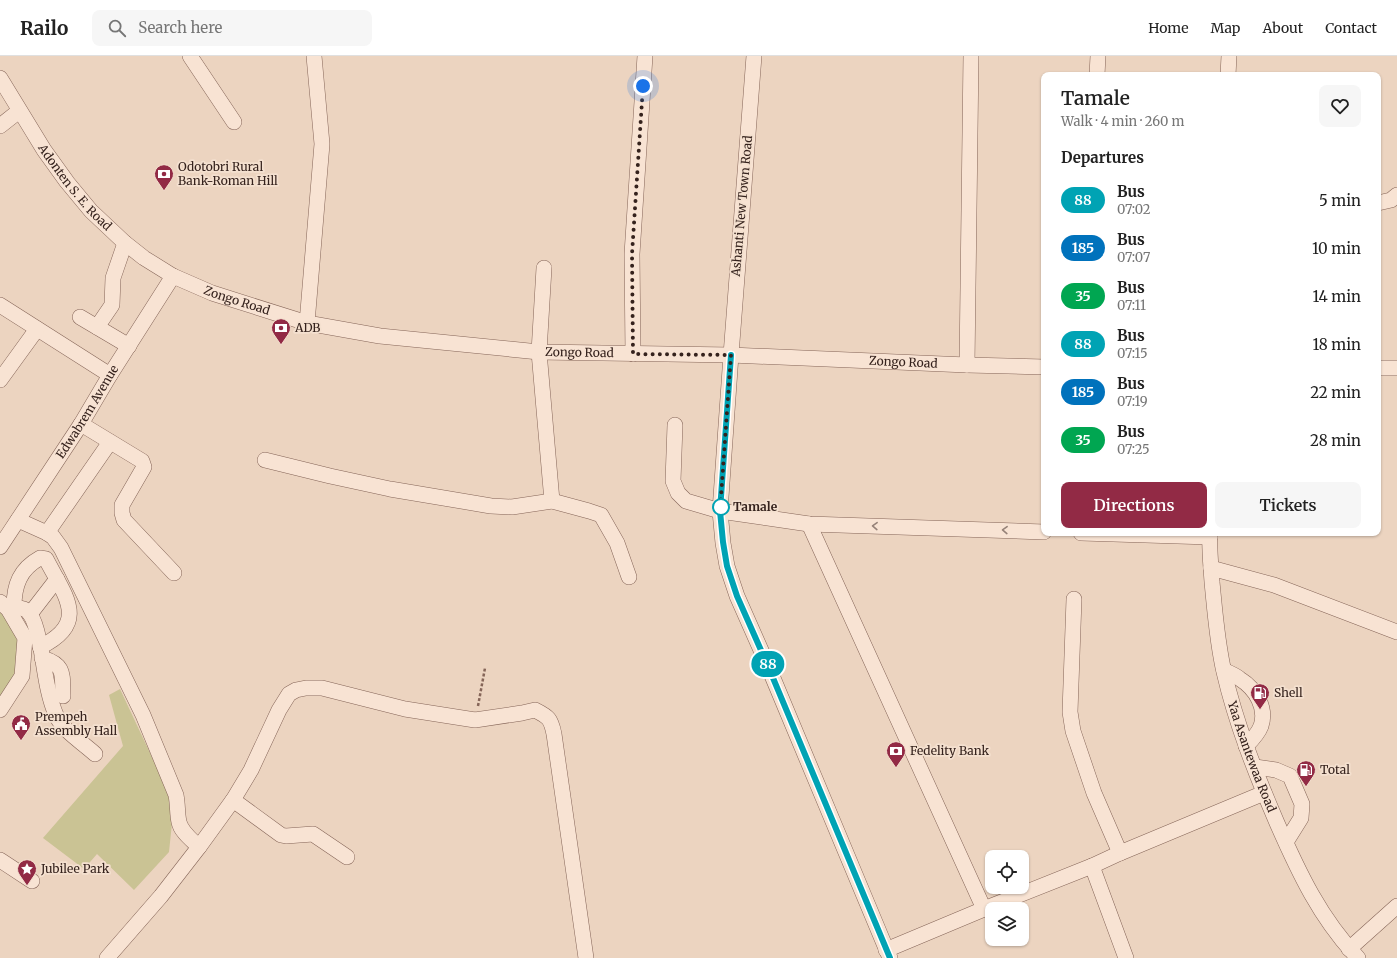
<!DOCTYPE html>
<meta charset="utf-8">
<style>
:root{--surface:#fff;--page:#f6f6f6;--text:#222;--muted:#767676;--line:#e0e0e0;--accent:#922a45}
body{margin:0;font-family:Merriweather,serif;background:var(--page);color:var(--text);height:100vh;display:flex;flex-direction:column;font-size:15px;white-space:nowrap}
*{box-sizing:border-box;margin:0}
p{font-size:13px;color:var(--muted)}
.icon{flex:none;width:22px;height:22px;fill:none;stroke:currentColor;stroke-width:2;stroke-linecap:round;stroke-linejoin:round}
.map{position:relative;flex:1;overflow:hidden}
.side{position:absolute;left:1041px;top:16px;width:340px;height:464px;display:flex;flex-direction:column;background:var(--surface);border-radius:8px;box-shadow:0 1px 3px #0004}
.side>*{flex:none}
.badge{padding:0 8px;border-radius:13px;font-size:14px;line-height:26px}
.fabs{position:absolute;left:985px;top:794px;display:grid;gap:8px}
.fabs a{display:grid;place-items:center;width:44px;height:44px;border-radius:8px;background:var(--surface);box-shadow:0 1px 3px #0004;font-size:20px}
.you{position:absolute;width:20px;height:20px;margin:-10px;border:3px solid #fff;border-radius:50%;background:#1a73e8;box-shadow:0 0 0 6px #1a73e833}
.map>.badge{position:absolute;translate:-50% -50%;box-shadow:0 0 0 2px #fff}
h2{padding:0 20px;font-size:15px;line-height:36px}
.round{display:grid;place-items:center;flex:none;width:42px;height:42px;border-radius:8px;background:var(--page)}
.head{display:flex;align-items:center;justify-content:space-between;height:68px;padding:0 20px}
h1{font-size:19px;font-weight:600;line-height:30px}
.primary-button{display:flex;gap:8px;margin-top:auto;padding:8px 20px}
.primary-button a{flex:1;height:46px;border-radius:8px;background:var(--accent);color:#fff;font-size:16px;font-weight:600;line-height:46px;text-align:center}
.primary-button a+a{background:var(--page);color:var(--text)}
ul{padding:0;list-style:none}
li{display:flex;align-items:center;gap:12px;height:48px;padding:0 20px}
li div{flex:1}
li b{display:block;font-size:15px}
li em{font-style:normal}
li .badge{min-width:44px;font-weight:700;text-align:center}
header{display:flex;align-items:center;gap:24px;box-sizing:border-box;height:56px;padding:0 20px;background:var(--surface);border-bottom:1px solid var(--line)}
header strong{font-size:19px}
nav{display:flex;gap:22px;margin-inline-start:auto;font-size:14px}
.search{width:280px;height:36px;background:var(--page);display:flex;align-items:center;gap:10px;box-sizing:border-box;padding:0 14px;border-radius:8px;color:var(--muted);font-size:15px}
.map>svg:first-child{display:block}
</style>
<header>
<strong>Railo</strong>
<div class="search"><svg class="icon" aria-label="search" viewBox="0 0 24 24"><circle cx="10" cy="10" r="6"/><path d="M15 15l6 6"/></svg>Search here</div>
<nav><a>Home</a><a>Map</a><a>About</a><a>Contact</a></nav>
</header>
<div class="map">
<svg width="1397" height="902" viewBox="0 0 1397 902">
<rect width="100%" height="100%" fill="#ecd4c0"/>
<path fill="#cac394" d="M 0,556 L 5,560 L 13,572 L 18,587 L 17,619 L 0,641 Z
M 120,633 L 174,748 L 169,796 L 134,834 L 97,798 L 84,813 L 43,782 L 123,690 L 109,639 Z"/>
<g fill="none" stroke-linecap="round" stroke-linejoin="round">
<defs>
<g id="minor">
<path d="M 190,0 L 234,66"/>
<path d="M 754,0 L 731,299 L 720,455 L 723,487 L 727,510 L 737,540 L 768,610 L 890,902"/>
<path d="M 1097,19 L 1098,0"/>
<path d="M 1228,19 L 1229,0"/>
<path id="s1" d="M 0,22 L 44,94 L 67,126 L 91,155 L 125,187 L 144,202 L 173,220 L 212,237 L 307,267 L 380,280 L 539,296 L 731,299 L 967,309 L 1044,311"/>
<path d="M 0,70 L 19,55"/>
<path d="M 1378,147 L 1391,144 L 1397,139"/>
<path d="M 544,212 L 539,296 L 552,445"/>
<path d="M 0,249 L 110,319"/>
<path d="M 80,261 L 129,290"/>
<path d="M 307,267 L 322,88 L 314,0"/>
<path d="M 97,271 L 112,249 L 113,222 L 125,187"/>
<path d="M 633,298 L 632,198 L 645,0"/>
<path d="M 967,309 L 971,0"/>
<path d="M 1378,312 L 1397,312"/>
<path d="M 0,324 L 37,273"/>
<path d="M 81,368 L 142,405 L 144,411 L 122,449 L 122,457 L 124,464 L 174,517"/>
<path d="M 675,369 L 673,425 L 678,437 L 686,445 L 720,455 L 809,468 L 1044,476"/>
<path d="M 265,404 L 330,420 L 390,433 L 491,450 L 512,451 L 552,445 L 589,455 L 601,459 L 617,487 L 629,521"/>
<path d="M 18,464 L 47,477 L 53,481 L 61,492 L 143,659 L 176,739 C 178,749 177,757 179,766 C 181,776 192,784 199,791"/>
<path d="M 809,468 L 984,853"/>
<path d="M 47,477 L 110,386"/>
<path d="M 1081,477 L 1210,481"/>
<path id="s2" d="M 1210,477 C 1209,493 1211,510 1212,526 C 1215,556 1217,586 1224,616 C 1236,668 1256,718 1277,767 C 1299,817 1320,862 1358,902"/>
<path id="s3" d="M 0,491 L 81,368 L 110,319 L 173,220"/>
<path d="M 1211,512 L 1274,529 L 1397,576"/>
<path d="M 1074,543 L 1070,656 L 1073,675 L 1094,737 L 1120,797"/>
<path d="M 0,546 L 8,553 L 25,582 L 22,620 L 0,654"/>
<path d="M 14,551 C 14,529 20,513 40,502 L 46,503 C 65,540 90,567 40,591"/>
<path d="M 8,553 C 16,551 26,551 30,558 C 37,568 38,582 41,593 C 45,615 47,638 56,659 C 63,675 82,686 95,698"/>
<path d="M 30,558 L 57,523"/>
<path d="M 42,602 C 66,609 62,619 63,640"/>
<path d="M 1224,614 C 1229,617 1235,619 1240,623 C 1256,633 1267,652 1261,670 C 1258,678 1252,684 1246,690"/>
<path d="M 1255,711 L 1276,714 L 1290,720 L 1302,748 L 1301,762 L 1286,786"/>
<path d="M 233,744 L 281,779 L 286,780 L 313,778 L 347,801"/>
<path d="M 0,804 L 32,825"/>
<path d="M 1092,810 L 1126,902"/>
<path d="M 1349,893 L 1397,850"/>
<path d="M 886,894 L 984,853 L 1092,810 L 1120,797 L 1264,737"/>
<path d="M 107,902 L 161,840 L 199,791 L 233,744 L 251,714 L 279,654 L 289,638 L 296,634 L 306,632 L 322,632 L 405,653 L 475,664 L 522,657 L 535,654 C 549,661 551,663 554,678 L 586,902"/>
</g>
</defs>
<use href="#minor" stroke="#856558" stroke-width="16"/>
<path stroke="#856558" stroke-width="2.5" stroke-dasharray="3 2" stroke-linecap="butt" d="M 478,650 L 485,612"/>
<use href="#minor" stroke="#f8e3d3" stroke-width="15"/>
</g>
<defs><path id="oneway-chevron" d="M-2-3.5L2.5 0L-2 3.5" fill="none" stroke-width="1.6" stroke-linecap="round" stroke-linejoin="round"/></defs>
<g stroke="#968278">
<use href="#oneway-chevron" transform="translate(875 470) rotate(-178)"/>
<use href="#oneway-chevron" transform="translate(1005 474) rotate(-178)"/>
</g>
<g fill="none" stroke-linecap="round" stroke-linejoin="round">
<defs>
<path id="line" d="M 731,299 L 720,455 L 723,486 L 727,510 L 737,540 L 768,610 L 890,902"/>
</defs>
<use href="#line" stroke="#fff" stroke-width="9"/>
<use href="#line" stroke="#00a3b4" stroke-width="6"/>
<path stroke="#35221d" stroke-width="4" stroke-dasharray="0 7.2" d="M 643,30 L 632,198 L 633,298 L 731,299 L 720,455 L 721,451"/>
</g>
<defs>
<symbol id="bank-pin" viewBox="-11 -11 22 30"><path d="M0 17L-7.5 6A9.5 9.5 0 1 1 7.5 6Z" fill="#922a45" stroke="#f4e0cf"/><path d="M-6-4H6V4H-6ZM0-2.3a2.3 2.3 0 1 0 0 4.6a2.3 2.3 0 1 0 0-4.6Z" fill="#fff"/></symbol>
<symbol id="fuel-pin" viewBox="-11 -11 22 30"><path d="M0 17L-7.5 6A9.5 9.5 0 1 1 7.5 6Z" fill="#922a45" stroke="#f4e0cf"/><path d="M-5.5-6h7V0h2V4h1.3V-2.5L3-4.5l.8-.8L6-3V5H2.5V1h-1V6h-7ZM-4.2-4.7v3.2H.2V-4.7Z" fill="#fff"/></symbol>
<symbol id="civic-pin" viewBox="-11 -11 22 30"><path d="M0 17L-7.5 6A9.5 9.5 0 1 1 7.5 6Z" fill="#922a45" stroke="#f4e0cf"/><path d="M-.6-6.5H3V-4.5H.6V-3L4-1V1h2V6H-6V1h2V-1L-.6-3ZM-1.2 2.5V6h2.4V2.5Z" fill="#fff"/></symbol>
<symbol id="sight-pin" viewBox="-11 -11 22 30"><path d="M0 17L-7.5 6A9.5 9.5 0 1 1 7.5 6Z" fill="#922a45" stroke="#f4e0cf"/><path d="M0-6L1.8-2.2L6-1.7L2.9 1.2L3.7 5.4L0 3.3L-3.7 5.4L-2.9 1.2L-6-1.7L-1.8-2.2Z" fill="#fff"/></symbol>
</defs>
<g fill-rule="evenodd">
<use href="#bank-pin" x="153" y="107" width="22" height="30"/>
<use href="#bank-pin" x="270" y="261" width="22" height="30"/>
<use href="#fuel-pin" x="1249" y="626" width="22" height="30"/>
<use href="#civic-pin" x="10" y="657" width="22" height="30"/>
<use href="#bank-pin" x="885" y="684" width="22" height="30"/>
<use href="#fuel-pin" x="1295" y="703" width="22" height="30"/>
<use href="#sight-pin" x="16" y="802" width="22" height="30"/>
</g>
<circle fill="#fff" stroke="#00a3b4" stroke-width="2" cx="721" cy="451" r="8"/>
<g text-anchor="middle" stroke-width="3.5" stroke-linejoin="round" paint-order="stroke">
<g font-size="12" fill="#35221d" stroke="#f4e0cf" text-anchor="start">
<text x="178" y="115">Odotobri Rural<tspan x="178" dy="14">Bank-Roman Hill</tspan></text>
<text x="295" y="276">ADB</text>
<text x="1274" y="641">Shell</text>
<text x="35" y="665">Prempeh<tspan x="35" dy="14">Assembly Hall</tspan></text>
<text x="910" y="699">Fedelity Bank</text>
<text x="1320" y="718">Total</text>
<text x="41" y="817">Jubilee Park</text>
</g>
<g font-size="12" fill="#35221d" stroke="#f4e0cf">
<text dy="4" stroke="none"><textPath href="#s1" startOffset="133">Adonten S. E. Road</textPath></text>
<text transform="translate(742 150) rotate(-85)" y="4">Ashanti New Town Road</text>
<text dy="4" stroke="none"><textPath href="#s1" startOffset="335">Zongo Road</textPath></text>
<text dy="4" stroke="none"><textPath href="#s1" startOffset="683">Zongo Road</textPath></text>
<text dy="4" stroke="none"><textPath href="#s1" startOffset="1007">Zongo Road</textPath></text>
<text dy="4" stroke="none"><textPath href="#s3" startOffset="161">Edwabrem Avenue</textPath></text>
<text dy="4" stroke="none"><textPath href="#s2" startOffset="229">Yaa Asantewaa Road</textPath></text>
</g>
<g font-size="12" font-weight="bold" fill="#35221d" stroke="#f4e0cf" text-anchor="start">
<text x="733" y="455">Tamale</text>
</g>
</g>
</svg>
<div class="fabs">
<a><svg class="icon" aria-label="locate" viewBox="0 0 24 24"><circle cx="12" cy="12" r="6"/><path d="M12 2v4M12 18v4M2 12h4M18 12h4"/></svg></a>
<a><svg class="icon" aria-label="layers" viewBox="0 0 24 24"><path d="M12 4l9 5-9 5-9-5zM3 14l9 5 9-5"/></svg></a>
</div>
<div class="you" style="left:643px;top:30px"></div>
<b class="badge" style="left:768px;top:608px;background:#00a3b4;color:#fff">88</b>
<section class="side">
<div class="head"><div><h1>Tamale</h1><p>Walk · 4 min · 260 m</p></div><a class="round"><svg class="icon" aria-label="heart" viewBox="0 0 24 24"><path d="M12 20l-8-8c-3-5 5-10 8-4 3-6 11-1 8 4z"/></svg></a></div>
<h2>Departures</h2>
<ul>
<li><span class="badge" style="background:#00a3b4;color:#fff">88</span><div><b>Bus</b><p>07:02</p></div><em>5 min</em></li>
<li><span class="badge" style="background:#0072bc;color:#fff">185</span><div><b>Bus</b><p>07:07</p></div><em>10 min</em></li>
<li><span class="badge" style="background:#00a651;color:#fff">35</span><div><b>Bus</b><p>07:11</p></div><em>14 min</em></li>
<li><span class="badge" style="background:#00a3b4;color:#fff">88</span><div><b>Bus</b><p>07:15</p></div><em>18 min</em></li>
<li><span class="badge" style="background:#0072bc;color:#fff">185</span><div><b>Bus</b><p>07:19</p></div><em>22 min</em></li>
<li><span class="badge" style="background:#00a651;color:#fff">35</span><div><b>Bus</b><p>07:25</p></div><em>28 min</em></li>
</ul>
<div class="primary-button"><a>Directions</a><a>Tickets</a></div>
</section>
</div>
